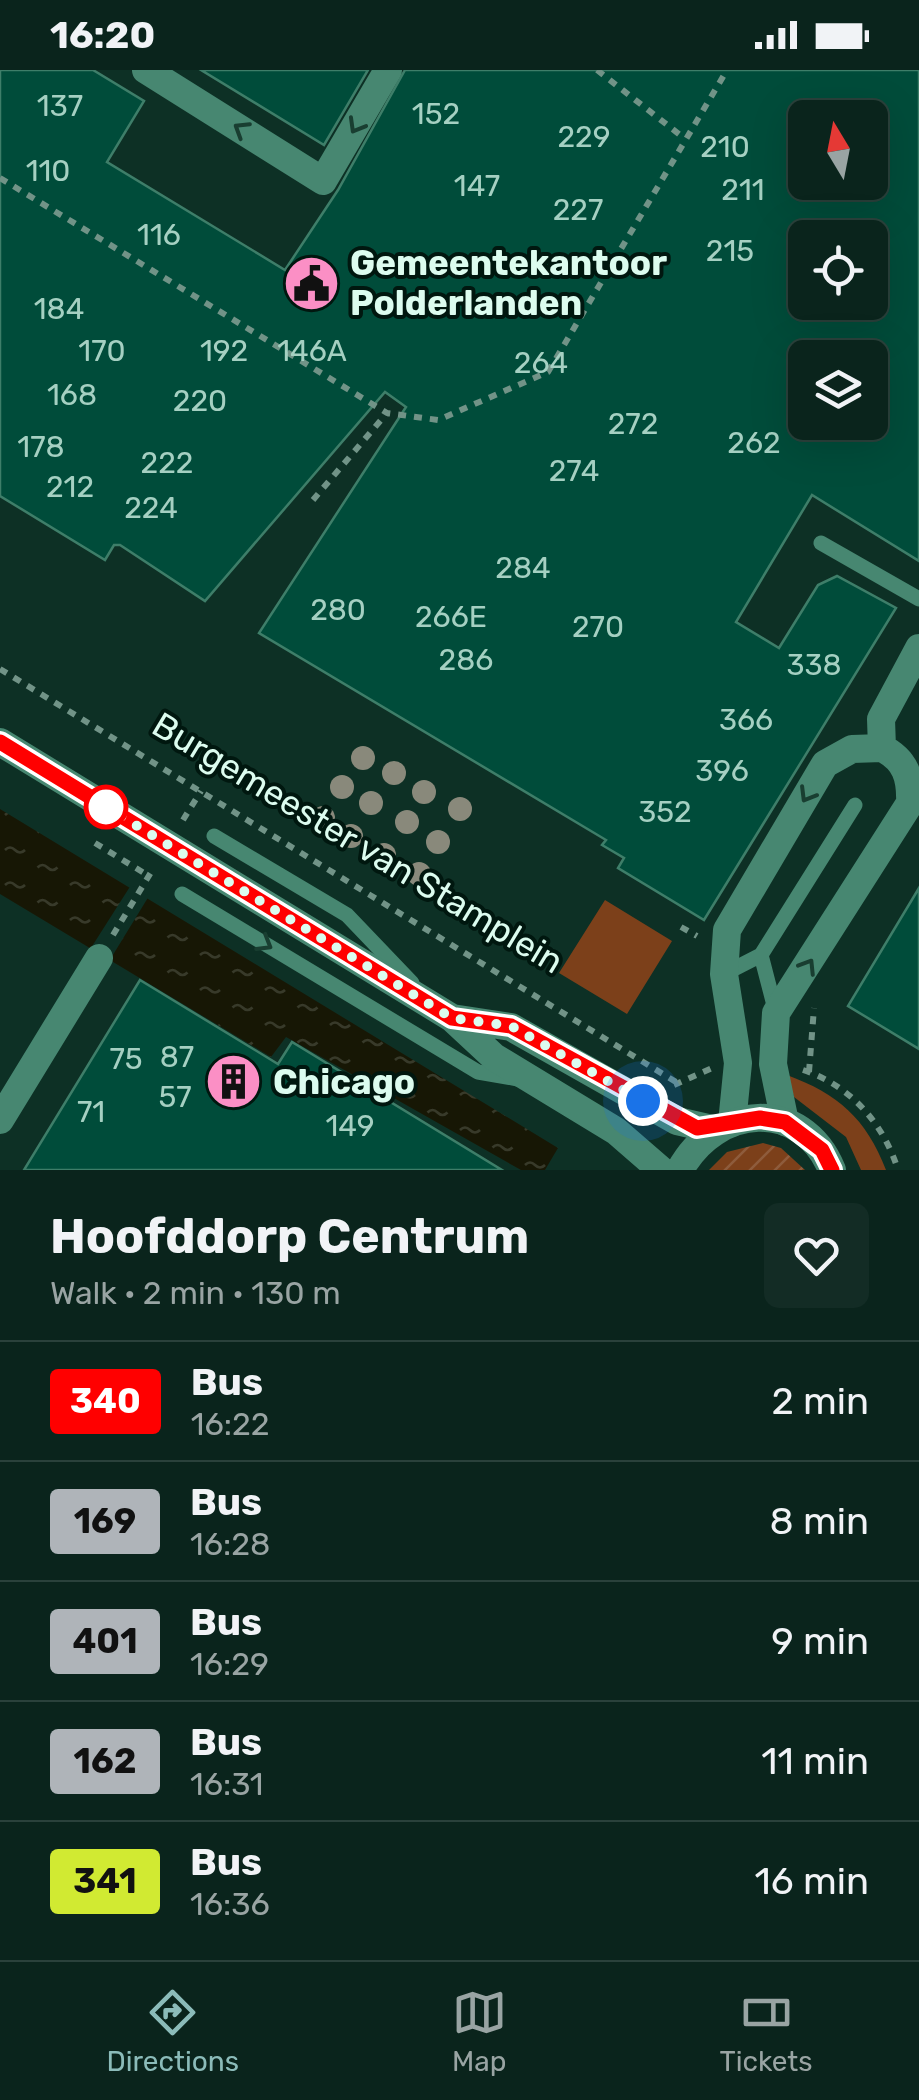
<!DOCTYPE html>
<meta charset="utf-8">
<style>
:root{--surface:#0a241c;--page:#132c25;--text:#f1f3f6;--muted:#99a4a3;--line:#2a413b;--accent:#8bbbb9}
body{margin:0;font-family:Rubik,sans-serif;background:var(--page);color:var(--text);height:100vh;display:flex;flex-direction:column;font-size:38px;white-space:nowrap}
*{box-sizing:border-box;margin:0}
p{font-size:32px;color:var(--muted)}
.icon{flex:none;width:55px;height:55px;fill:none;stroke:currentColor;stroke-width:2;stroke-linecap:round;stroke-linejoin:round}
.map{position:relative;height:1100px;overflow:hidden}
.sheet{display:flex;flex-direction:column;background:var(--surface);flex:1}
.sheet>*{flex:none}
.badge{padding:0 20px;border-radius:8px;font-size:35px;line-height:65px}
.needle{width:65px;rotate:350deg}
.controls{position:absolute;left:788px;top:30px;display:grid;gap:20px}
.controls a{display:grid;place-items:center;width:100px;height:100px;border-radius:15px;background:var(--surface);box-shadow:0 10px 40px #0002,0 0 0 2px var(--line);font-size:50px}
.you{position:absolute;width:50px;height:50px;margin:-25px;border:8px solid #fff;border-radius:50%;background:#1a73e8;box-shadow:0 0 0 15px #1a73e833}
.map>.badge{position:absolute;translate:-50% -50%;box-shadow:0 0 0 5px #fff}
.round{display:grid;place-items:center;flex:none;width:105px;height:105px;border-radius:15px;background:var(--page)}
.headline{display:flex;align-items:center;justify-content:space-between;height:170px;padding:0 50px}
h1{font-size:48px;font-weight:700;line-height:75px}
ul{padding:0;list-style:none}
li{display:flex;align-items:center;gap:30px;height:120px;padding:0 50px;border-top:2px solid var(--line)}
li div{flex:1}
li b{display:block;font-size:38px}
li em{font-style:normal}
li .badge{min-width:110px;font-weight:700;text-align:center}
.status{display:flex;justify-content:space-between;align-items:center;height:70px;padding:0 50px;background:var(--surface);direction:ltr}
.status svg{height:28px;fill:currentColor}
.tabs{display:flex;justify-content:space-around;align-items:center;height:140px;border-top:2px solid var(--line);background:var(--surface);font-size:28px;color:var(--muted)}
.tabs a{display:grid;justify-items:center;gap:5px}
.tabs .on{color:var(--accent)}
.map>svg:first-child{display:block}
</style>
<div class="status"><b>16:20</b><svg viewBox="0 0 49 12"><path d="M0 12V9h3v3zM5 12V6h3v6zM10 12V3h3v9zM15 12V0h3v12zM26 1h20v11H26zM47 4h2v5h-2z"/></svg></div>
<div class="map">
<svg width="919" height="1100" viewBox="0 0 919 1100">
<defs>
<pattern id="garden-furrows" width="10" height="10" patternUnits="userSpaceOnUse" patternTransform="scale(2.5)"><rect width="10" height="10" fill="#7c401a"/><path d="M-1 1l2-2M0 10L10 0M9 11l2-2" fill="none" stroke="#8e5c3c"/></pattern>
<pattern id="water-ripples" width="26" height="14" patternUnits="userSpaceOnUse" patternTransform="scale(2.5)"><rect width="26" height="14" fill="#171705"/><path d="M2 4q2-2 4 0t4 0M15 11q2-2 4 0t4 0" fill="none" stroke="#383a2a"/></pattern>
</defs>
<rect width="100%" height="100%" fill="#0d3025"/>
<path fill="#7c401a" d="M 605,830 L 672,871 L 627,944 L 559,903 Z
M 787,1005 C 838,1024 866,1048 886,1100 L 861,1100 L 846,1067 L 794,1027 Z"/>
<path fill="url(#garden-furrows)" d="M 763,1073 L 781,1078 L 805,1100 L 709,1100 L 727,1082 Z"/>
<path fill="url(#water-ripples)" d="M 0,739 L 558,1078 L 545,1100 L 521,1100 L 286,967 L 271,987 L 0,824 Z"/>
<path fill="#0d3025" d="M 131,815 L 149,826 L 108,893 L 89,881 Z"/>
<path fill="#004c3a" stroke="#3e7e69" stroke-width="2.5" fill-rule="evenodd" d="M 0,0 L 93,0 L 144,31 L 107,92 L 285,200 L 338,120 L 405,0 L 919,0 L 919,491 L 812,425 L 736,552 L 779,578 L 818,515 L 837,506 L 896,538 L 704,850 L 618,798 L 624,788 L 602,775 L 606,770 L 259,563 L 406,337 L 385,322 L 205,531 L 120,475 L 114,475 L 105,490 L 0,426 ZM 805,48 L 870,48 L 870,112 L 805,112 ZM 805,168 L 870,168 L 870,232 L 805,232 ZM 805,288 L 870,288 L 870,352 L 805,352 Z
M 201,0 L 368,0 L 324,75 Z
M 919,818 L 919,979 L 848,936 Z
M 140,910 L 278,994 L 292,972 L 502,1100 L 24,1100 Z"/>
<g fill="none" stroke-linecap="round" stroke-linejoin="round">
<path stroke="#719387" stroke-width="6" stroke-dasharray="8 8" stroke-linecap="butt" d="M 597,0 L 684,68
M 0,108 L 387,343 L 438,350 L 548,302 L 727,0
M 313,430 L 387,343
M 0,599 L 676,1012
M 183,750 L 201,721
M 95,773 L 149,806
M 681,857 L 697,866
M 113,865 L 153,799
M 803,1000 C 850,1015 884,1054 898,1100
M 809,1002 L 814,938
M 674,1015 L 712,998"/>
<path stroke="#478771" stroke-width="15" d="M 821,473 L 919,529
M 214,766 L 347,845 L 412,913
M 182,824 L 478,1002 L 518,1009
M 761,885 L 776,943
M 724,904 L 761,885 L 855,735"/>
<path stroke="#478771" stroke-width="28" d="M 146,0 L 323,111 L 388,0
M 882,678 L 881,649 L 919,578
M 0,1050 L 99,888
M 732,1053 L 738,993 L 724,904 L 727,860 L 825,694 L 852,679 L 882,678 C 906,690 911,708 910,733 L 776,943 L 773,994 L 785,1052"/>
<path stroke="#478771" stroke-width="28" d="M 0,672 L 452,948 L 494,987 L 616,1061 L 661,1100
M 452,948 L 511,957 L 677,1051 L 712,1059
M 680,1100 C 716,1034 802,1027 832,1100"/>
</g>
<g fill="#89897b">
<circle cx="363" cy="688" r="12"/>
<circle cx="394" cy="703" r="12"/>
<circle cx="342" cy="717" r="12"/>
<circle cx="424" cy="722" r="12"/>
<circle cx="371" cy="733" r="12"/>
<circle cx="460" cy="739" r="12"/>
<circle cx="323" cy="748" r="12"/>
<circle cx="407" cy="752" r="12"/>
<circle cx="351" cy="766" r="12"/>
<circle cx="438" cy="772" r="12"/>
<circle cx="384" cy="785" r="12"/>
<circle cx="419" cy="804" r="12"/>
</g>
<defs><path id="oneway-chevron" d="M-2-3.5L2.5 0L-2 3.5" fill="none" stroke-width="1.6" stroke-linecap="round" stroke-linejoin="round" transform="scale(2.5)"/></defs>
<g stroke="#193e31">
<use href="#oneway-chevron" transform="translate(356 56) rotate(120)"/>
<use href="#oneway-chevron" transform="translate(241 59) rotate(-148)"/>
<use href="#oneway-chevron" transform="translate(807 725) rotate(121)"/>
<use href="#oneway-chevron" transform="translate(265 874) rotate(31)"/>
<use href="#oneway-chevron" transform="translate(808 896) rotate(-58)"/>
</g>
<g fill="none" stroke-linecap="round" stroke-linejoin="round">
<defs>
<path id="line" d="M 0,672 L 452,948 L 511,956 L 697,1058 L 760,1048 L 785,1052 L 822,1080 L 832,1100"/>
</defs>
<use href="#line" stroke="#fff" stroke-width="22"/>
<use href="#line" stroke="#f00" stroke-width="15"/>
<path stroke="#dcfcef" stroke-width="10" stroke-dasharray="0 18" d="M 106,737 L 452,948 L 511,956 L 643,1031"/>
</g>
<defs>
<symbol id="civic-disc" viewBox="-11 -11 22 22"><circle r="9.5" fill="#fb8fc5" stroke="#00170f"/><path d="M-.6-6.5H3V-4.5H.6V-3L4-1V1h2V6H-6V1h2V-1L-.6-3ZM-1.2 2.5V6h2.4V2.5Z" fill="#111"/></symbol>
<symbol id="building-disc" viewBox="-11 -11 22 22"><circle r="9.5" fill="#fb8fc5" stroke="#00170f"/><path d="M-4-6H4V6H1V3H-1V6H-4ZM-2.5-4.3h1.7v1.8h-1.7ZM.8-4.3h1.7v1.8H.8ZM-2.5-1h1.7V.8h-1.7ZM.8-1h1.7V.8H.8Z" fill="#111"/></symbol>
</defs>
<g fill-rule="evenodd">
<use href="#civic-disc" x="280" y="182" width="63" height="63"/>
<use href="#building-disc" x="202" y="980" width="63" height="63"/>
</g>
<circle fill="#fff" stroke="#f00" stroke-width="5" cx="106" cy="737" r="20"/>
<g text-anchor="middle" stroke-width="8" stroke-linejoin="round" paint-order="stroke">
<g font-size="30" fill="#a5d0c2">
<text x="60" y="46">137</text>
<text x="436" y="54">152</text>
<text x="584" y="77">229</text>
<text x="725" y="87">210</text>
<text x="48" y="111">110</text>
<text x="477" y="126">147</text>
<text x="743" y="130">211</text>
<text x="578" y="150">227</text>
<text x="159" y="175">116</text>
<text x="730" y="191">215</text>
<text x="59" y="249">184</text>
<text x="102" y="291">170</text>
<text x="224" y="291">192</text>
<text x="312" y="291">146A</text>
<text x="541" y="303">264</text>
<text x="72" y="335">168</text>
<text x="200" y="341">220</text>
<text x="633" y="364">272</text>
<text x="754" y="383">262</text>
<text x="41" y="387">178</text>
<text x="167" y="403">222</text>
<text x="574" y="411">274</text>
<text x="70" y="427">212</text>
<text x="151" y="448">224</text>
<text x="523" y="508">284</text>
<text x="338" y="550">280</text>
<text x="451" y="557">266E</text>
<text x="598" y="567">270</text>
<text x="466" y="600">286</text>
<text x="814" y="605">338</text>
<text x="746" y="660">366</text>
<text x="722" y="711">396</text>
<text x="665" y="752">352</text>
<text x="177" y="997">87</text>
<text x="126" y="999">75</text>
<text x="175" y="1037">57</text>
<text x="91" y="1052">71</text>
<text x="350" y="1066">149</text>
</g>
<g font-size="35" font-weight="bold" fill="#dcfcef" stroke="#00170f" text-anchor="start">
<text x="350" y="205">Gemeentekantoor<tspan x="350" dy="40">Polderlanden</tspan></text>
<text x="273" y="1024">Chicago</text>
</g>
<g font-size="35" fill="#dcfcef" stroke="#00170f">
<text transform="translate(358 773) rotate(31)" y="12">Burgemeester van Stamplein</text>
</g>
</g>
</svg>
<div class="controls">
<a><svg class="needle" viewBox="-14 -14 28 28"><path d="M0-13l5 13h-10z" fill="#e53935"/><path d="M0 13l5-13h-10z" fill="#99a4a3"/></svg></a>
<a><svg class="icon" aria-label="locate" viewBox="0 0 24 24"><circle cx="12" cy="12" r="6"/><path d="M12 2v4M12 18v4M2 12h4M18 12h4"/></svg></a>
<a><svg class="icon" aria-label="layers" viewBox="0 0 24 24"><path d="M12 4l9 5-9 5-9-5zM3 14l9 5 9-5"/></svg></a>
</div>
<div class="you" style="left:643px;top:1031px"></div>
</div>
<section class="sheet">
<div class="headline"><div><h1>Hoofddorp Centrum</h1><p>Walk · 2 min · 130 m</p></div><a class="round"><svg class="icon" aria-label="heart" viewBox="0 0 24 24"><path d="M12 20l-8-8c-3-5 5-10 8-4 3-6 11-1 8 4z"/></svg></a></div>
<ul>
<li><span class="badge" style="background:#f00;color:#fff">340</span><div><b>Bus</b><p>16:22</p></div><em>2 min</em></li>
<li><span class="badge" style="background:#afb4b9;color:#111">169</span><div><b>Bus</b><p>16:28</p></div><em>8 min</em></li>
<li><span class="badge" style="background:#afb4b9;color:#111">401</span><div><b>Bus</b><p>16:29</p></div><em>9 min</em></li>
<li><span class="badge" style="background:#afb4b9;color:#111">162</span><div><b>Bus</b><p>16:31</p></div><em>11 min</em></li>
<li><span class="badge" style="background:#d1ea32;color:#111">341</span><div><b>Bus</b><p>16:36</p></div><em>16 min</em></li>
</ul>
</section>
<nav class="tabs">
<a class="on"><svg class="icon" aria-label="directions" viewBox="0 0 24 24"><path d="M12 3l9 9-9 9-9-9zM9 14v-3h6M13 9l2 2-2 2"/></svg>Directions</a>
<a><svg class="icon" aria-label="map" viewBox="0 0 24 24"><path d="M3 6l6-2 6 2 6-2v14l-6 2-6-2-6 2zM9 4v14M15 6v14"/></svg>Map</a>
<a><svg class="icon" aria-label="tickets" viewBox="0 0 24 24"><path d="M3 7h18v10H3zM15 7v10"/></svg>Tickets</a>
</nav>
